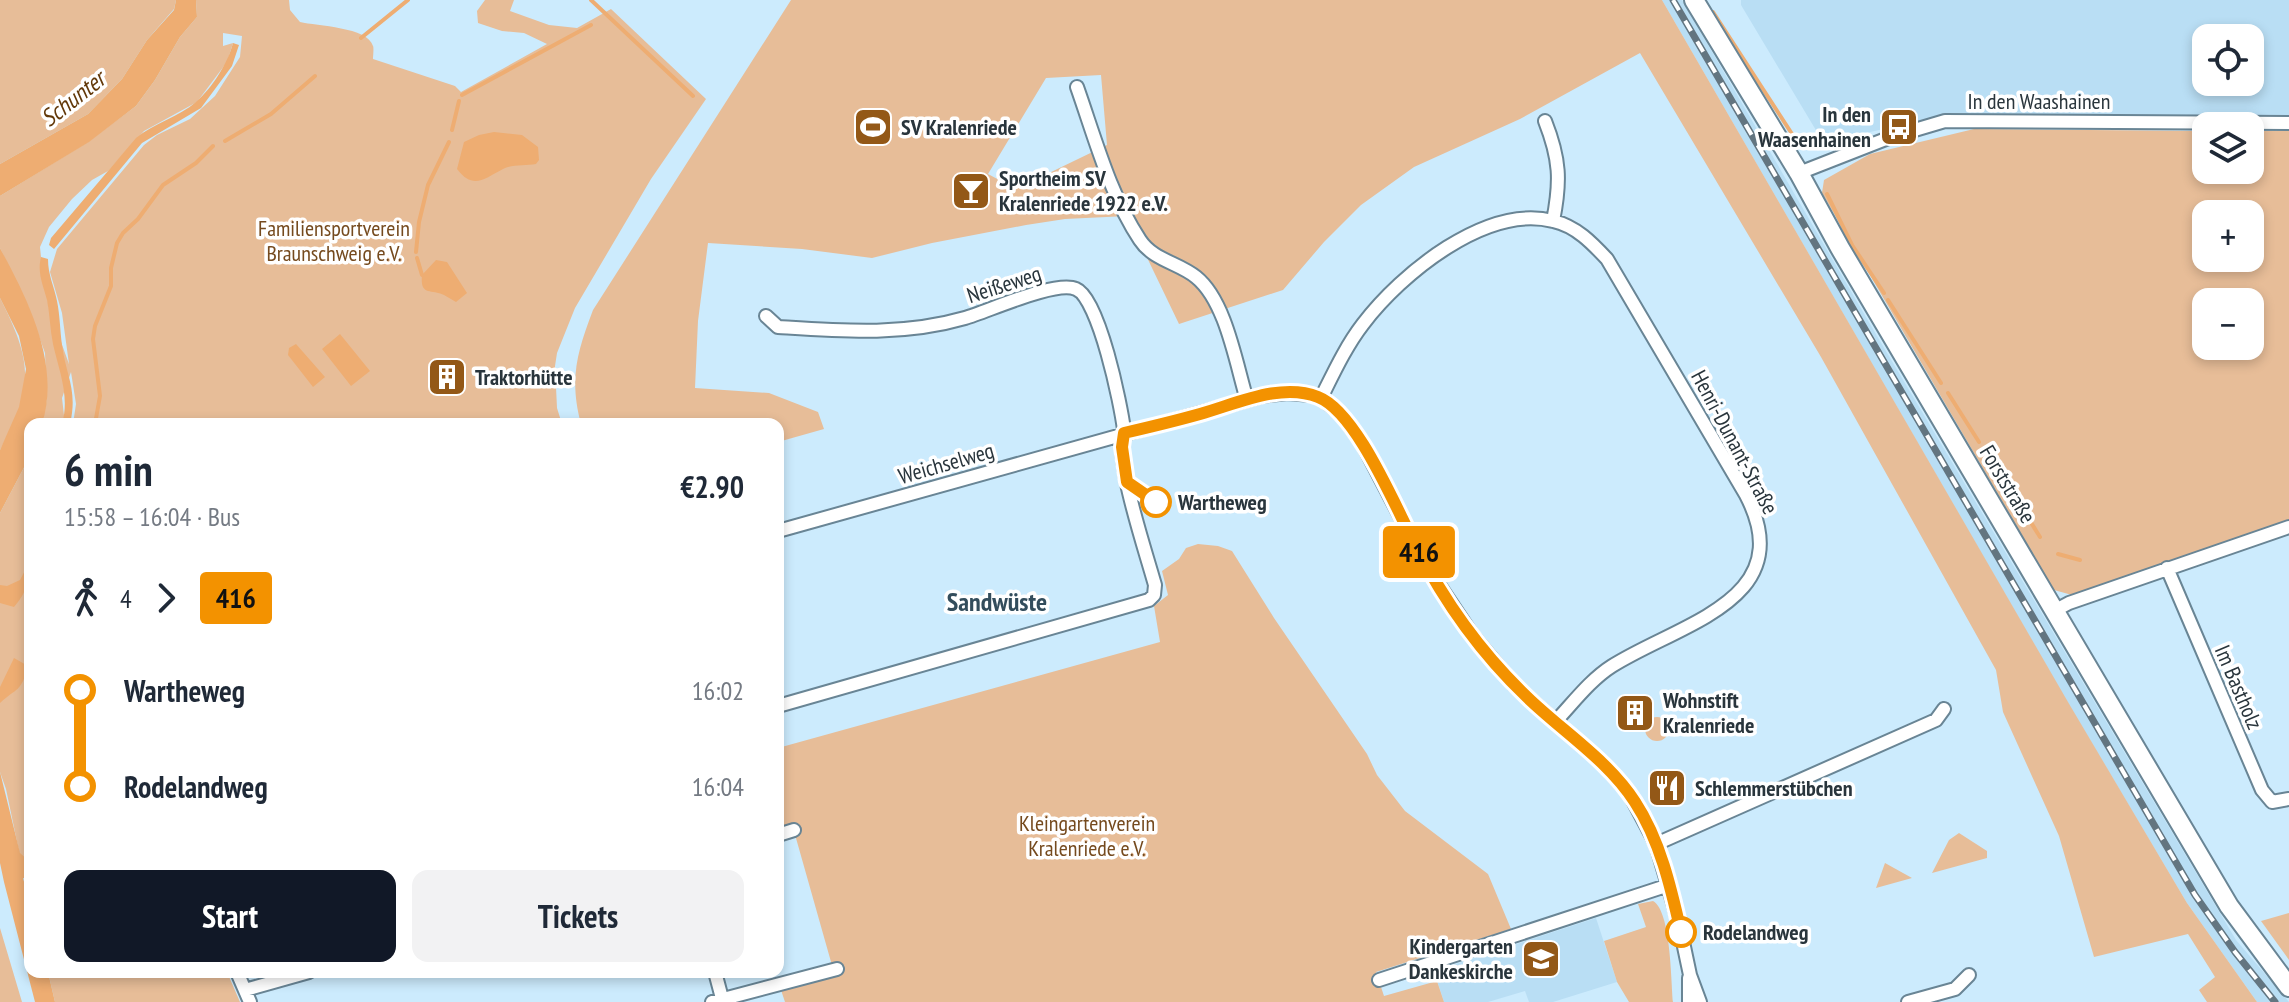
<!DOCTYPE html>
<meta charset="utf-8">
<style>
:root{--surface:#fff;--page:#f2f2f3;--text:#1f2937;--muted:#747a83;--accent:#111827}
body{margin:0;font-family:"PT Sans Narrow",sans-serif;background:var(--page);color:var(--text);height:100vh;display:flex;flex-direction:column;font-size:30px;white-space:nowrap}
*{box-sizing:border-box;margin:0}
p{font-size:26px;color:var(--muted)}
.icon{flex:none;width:44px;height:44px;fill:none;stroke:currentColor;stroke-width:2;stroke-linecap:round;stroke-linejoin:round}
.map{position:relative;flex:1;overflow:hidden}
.sheet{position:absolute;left:24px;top:418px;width:760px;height:560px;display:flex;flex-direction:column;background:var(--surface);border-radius:16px;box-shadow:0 4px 12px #0003}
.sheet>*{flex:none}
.badge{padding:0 16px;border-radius:6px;font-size:28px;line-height:52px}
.fabs{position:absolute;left:2192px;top:24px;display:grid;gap:16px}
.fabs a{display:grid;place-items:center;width:72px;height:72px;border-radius:16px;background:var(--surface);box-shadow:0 4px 12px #0003;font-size:40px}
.map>.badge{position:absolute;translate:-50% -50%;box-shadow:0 0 0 4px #fff}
.legs{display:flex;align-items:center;gap:12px;height:88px;padding:0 40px;font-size:26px}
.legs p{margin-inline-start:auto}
.summary{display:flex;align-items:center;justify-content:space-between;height:136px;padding:0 40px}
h1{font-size:44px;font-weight:600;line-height:60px}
.primary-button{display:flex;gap:16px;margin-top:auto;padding:16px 40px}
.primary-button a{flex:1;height:92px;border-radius:16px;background:var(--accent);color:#fff;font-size:32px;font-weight:600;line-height:92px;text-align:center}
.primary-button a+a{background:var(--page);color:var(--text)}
ul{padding:0 40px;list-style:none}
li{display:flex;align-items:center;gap:28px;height:96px;font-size:30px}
li i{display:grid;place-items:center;width:12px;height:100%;margin:0 10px;background:currentColor}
li i::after{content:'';width:20px;height:20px;margin:-10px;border:6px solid;border-radius:50%;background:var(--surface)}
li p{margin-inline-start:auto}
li:first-child i{background:linear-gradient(#0000 50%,currentColor 0)}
li:last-child i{background:linear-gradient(currentColor 50%,#0000 0)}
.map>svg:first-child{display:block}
</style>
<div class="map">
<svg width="2289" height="1002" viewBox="0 0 2289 1002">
<rect width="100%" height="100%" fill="#ccebfd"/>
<path fill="#b9def4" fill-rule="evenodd" d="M 1662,0 L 1682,0 L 1877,336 L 2236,940 L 2289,1002 L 2257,1002 L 2187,903 L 2068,703 Z
M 1741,0 L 2289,0 L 2289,115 L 1950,115 L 1823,142 L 1741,5 ZM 2206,38 L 2250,38 L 2250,82 L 2206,82 Z
M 1596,918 L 1617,982 L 1553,1002 L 1529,1002 L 1525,991 L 1488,1002 L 1444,1002 L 1434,971 Z"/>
<path fill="#e7bd98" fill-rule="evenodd" d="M 0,0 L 176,0 L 174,9 L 147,40 L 122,79 L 88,114 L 0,164 Z
M 196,0 L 289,0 L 290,10 L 300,22 C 317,26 368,27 373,46 C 374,47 373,58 373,59 L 455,86 L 461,92 L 547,44 L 524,33 L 502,31 L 478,23 L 477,11 L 485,0 L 514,0 L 510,11 L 549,25 L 577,28 L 611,9 L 706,99 L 651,179 L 575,308 L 557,353 L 555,366 L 557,408 L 562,424 L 73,424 L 76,404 L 71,372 L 62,398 L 65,424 L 42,424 L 47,398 L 45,353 L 28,306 L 0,248 L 0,196 L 88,142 L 136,106 L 155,80 L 180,37 L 197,17 ZM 223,33 L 242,36 L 240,57 L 215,96 L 190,119 L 157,135 L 144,145 L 57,249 L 50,272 L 62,313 L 69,364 L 49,309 L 41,257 L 40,247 L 49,227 L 72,199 L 92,180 L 108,171 L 144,131 L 197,102 L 227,62 L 233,43 L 223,46 Z
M 791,0 L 1662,0 L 2068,702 L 2187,903 L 2257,1002 L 2207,1002 L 2199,990 L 2215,977 L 2188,934 L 2094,957 L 2059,836 L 2003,712 L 1996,670 L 1821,357 L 1640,53 L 1520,119 L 1414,167 L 1361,205 L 1324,242 L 1283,290 L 1179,324 L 1127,216 L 1065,219 L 1026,225 L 932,243 L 872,258 L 802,249 L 708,243 L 698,321 L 695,388 L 769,393 L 818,412 L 824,429 L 778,442 L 778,424 L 581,424 C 569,379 577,352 593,310 ZM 1101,75 L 1107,145 L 1016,189 L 988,174 L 1046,78 Z
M 1974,129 L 2206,131 L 2206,170 L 2250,170 L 2250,131 L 2289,131 L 2289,527 L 2072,595 L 2054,590 L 1822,193 L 1824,180 L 1870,154 ZM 2206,214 L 2250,214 L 2250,258 L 2206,258 ZM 2206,302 L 2250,302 L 2250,346 L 2206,346 Z
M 0,298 C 32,361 35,387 0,450 Z
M 30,456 L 30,904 L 6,789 L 0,772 L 0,513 Z
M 1198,544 L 1218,546 L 1232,551 L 1274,618 L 1367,754 L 1377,775 L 1405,811 L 1488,874 L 1511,929 L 1376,972 L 1384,996 L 1437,981 L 1444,1002 L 785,1002 L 781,990 L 835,976 L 792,824 L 778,828 L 778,748 L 1160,642 L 1154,606 L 1168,595 L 1162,571 L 1179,559 L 1186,548 Z
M1645 729a12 12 0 1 1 24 0a12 12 0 1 1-24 0Z
M 1959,833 L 1987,851 L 1987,858 L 1932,873 L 1949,840 Z
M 1885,863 L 1912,878 L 1876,888 Z
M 1653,901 C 1671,911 1671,980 1673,1002 L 1629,1002 L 1617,982 L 1604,941 L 1646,927 L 1638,904 Z
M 2289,913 L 2289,960 L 2261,921 Z
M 0,928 L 22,1002 L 0,1002 Z
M 48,972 L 227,972 L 240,1002 L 55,1002 Z"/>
<path fill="#eead72" d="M 176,0 L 196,0 L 197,17 L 180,37 L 155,80 L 136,106 L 89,142 L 0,196 L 0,164 L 88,114 L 122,79 L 147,40 L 174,10 Z
M 233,43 L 239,45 L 232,66 L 201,108 L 142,143 L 54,249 L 49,245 L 51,238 L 136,138 C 154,123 179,117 196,102 C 212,88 228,63 233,43 Z
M 494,132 L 522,135 L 538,147 L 539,160 L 536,164 C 526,166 512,164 503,169 C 484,179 473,190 457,169 L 464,142 L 479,135 Z
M 0,248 C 28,300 61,364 42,424 L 30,424 L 30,456 L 0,513 L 0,450 L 19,407 L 26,369 L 19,336 L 0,298 Z
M 41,257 L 48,259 C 48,275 54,286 57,301 C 60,316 60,330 62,345 C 66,376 78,390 70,424 L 62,424 C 70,396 59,371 53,344 C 50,330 50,315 47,300 C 43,285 37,273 41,257 Z
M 436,260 L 447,262 L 467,293 L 456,302 C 452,300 448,297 444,295 C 430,289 420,296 422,275 Z
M 340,334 L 370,371 L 351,386 L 322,349 Z
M 296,344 L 325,377 L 313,387 L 288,355 L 289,348 Z
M 30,561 C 30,580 27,592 14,607 L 0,603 L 0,585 L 7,586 L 20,580 Z
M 14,658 L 28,666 C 21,693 17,687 0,703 L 0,687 Z
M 0,772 L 20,853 L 30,862 L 30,880 L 23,878 L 30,904 L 30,972 L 48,972 L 55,1002 L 35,1002 L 4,882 L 0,863 Z"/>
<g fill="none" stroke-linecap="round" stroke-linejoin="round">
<path stroke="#eead72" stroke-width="4" d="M 591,0 L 693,96
M 1713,12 L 1794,137
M 361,38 L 408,0
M 462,95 L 591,25
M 452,130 L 459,101
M 225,141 L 271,114 L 315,76
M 1827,194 L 1852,245 L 1884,293
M 416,252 L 419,222 L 428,185 L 449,142
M 417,258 L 422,275
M 1888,300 L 1941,383
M 1948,393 L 1979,442
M 95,424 L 100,396 L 93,339 L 95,326 L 111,286 L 111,268 L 117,243 L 123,233 L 138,219 L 163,185 L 196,163 L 213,146
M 1986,452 L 2016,499
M 2022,508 L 2040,537
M 2058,554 L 2080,560"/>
<defs>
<path id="minor" d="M 1077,87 C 1095,138 1110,195 1140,240 C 1153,260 1179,263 1196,277 C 1226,301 1236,364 1247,400
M 1545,121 C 1560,159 1561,181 1553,221
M 1799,173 L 1891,137 L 1945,121 L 2289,123
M 766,316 L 778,327 C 842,331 903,336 965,318 C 989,311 1056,280 1076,289 C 1099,298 1121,405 1124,430 C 1124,436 1122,442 1122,448 C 1122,458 1125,469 1126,479 C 1133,514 1145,550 1155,585 L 1154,595 L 1149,600 L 778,706
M 1321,398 C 1334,372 1346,346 1363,324 C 1401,274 1486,204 1553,221 C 1576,226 1592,243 1607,259 L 1746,495 C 1801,600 1680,623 1612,666 C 1590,680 1573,703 1555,722
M 778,531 L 1261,396 L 1288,393 L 1311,395 L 1321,398 L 1340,413 L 1361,441 L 1425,564 L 1473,636 L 1514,685 L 1601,762 L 1629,793 L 1656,844 L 1679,923 L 1690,975 L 1700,1002
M 2167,568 L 2262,790 L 2272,802 L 2289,799
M 2056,610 L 2069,603 L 2289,527
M 778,835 L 794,830
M 1656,844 L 1936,720 L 1944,709
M 237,972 L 250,1002
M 715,972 L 723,1002
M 1379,980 L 1669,885
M 245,990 L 309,972
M 712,1002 L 837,969
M 1689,1002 L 1689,978
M 1908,1002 L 1955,989 L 1969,975"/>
<path id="secondary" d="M 1694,0 L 1799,173 L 1840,248 L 2229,906 L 2289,987"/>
</defs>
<use href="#minor" stroke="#698595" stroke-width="16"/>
<use href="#secondary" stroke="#698595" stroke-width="22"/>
<use href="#minor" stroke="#fff" stroke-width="12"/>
<use href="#secondary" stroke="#fff" stroke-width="18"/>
<defs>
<path id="rail" d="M 1673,0 L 2195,895 L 2235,952 L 2275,1002"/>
</defs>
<use href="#rail" stroke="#637580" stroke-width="7"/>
<use href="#rail" stroke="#fff" stroke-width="4" stroke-dasharray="12" stroke-linecap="butt"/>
</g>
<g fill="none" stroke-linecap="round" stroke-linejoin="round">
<defs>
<path id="line-1" d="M 1156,502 L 1127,482 L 1122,447 L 1124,433 C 1150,427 1175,421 1200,414 C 1236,404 1281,382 1318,397 C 1357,412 1396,509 1416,546 C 1444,601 1482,654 1527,697 C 1562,731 1608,760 1635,802 C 1660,840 1671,888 1681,932"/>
</defs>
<use href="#line-1" stroke="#fff" stroke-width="18"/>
<use href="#line-1" stroke="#f39200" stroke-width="12"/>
</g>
<defs>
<symbol id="stadium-square" viewBox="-11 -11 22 22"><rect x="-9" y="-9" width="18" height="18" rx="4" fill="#935817" stroke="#fff"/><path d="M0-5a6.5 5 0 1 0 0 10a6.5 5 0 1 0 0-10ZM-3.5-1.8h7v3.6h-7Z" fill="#fff"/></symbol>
<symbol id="bus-square" viewBox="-11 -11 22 22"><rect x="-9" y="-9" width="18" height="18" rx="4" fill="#935817" stroke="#fff"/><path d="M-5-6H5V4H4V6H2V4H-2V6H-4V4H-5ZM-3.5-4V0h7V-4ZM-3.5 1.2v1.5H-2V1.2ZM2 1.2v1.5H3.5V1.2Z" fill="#fff"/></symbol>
<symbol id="bar-square" viewBox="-11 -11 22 22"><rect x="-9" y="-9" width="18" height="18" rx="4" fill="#935817" stroke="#fff"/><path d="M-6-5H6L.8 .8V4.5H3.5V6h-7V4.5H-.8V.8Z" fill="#fff"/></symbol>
<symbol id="building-square" viewBox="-11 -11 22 22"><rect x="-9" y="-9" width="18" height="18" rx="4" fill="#935817" stroke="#fff"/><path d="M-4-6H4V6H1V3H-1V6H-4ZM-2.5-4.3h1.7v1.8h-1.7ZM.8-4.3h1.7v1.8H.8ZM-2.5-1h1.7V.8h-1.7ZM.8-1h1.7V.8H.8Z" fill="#fff"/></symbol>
<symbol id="restaurant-square" viewBox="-11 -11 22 22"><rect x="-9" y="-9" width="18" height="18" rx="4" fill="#935817" stroke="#fff"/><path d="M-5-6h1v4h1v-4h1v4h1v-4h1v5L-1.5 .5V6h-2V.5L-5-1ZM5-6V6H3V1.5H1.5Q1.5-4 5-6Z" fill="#fff"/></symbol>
<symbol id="school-square" viewBox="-11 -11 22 22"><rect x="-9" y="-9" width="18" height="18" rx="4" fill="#935817" stroke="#fff"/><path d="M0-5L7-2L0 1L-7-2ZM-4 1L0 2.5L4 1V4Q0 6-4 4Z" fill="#fff"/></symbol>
</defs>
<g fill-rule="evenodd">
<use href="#stadium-square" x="851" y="105" width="44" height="44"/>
<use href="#bus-square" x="1877" y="105" width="44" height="44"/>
<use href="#bar-square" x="949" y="169" width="44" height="44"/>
<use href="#building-square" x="425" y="355" width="44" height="44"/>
<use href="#building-square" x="1613" y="691" width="44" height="44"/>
<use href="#restaurant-square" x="1645" y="766" width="44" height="44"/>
<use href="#school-square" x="1519" y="937" width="44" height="44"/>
</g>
<g fill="#fff" stroke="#f39200" stroke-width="4">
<circle cx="1156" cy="502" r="14"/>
<circle cx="1681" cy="932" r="14"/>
</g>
<g text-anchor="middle" stroke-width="7" stroke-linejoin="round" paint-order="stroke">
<g font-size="22" fill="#29353c" stroke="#fff">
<text x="2039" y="109">In den Waashainen</text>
<text transform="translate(1004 284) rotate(-18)" y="8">Neißeweg</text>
<text transform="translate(1735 442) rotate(62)" y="8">Henri-Dunant-Straße</text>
<text transform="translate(946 463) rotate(-16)" y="8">Weichselweg</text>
<text transform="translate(2008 484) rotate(59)" y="8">Forststraße</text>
<text transform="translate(2239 687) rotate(67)" y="8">Im Bastholz</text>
</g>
<g font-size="22" font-weight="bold" fill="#29353c" stroke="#fff" text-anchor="start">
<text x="1871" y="122" text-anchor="end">In den<tspan x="1871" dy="25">Waasenhainen</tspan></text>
<text x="901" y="135">SV Kralenriede</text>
<text x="999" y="186">Sportheim SV<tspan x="999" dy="25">Kralenriede 1922 e.V.</tspan></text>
<text x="475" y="385">Traktorhütte</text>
<text x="1663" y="708">Wohnstift<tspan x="1663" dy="25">Kralenriede</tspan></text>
<text x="1695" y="796">Schlemmerstübchen</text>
<text x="1513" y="954" text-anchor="end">Kindergarten<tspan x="1513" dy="25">Dankeskirche</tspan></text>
</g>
<g font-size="22" fill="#754a1e" stroke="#fff">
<text x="334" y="236">Familiensportverein<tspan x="334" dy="25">Braunschweig e.V.</tspan></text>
<text x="1087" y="831">Kleingartenverein<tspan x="1087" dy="25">Kralenriede e.V.</tspan></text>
</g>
<g font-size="22" font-weight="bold" fill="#29353c" stroke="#fff" text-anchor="start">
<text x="1178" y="510">Wartheweg</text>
<text x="1703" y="940">Rodelandweg</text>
</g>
<g font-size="24" font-style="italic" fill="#63390a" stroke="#fff">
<text transform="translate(73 99) rotate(-38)" y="8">Schunter</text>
</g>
<g font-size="26" font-weight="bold" fill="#334d5c" stroke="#fff">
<text x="997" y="611">Sandwüste</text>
</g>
</g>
</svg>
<div class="fabs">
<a><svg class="icon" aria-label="locate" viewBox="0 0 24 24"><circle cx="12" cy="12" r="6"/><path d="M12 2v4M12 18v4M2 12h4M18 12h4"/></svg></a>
<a><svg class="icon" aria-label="layers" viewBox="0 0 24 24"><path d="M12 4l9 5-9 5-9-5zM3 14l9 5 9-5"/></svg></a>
<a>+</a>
<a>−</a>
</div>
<b class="badge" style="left:1419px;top:552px;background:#f39200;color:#111">416</b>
<section class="sheet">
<div class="summary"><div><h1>6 min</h1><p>15:58 – 16:04 · Bus</p></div><b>€2.90</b></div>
<div class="legs"><svg class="icon" aria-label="walk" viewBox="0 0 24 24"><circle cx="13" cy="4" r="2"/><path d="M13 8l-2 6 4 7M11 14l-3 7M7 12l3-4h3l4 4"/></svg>4<svg class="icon" aria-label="forward" viewBox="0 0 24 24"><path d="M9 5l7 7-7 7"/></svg><b class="badge" style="background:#f39200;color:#111">416</b></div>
<ul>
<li><i style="color:#f39200"></i><b>Wartheweg</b><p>16:02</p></li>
<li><i style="color:#f39200"></i><b>Rodelandweg</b><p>16:04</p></li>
</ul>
<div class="primary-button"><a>Start</a><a>Tickets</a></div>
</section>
</div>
